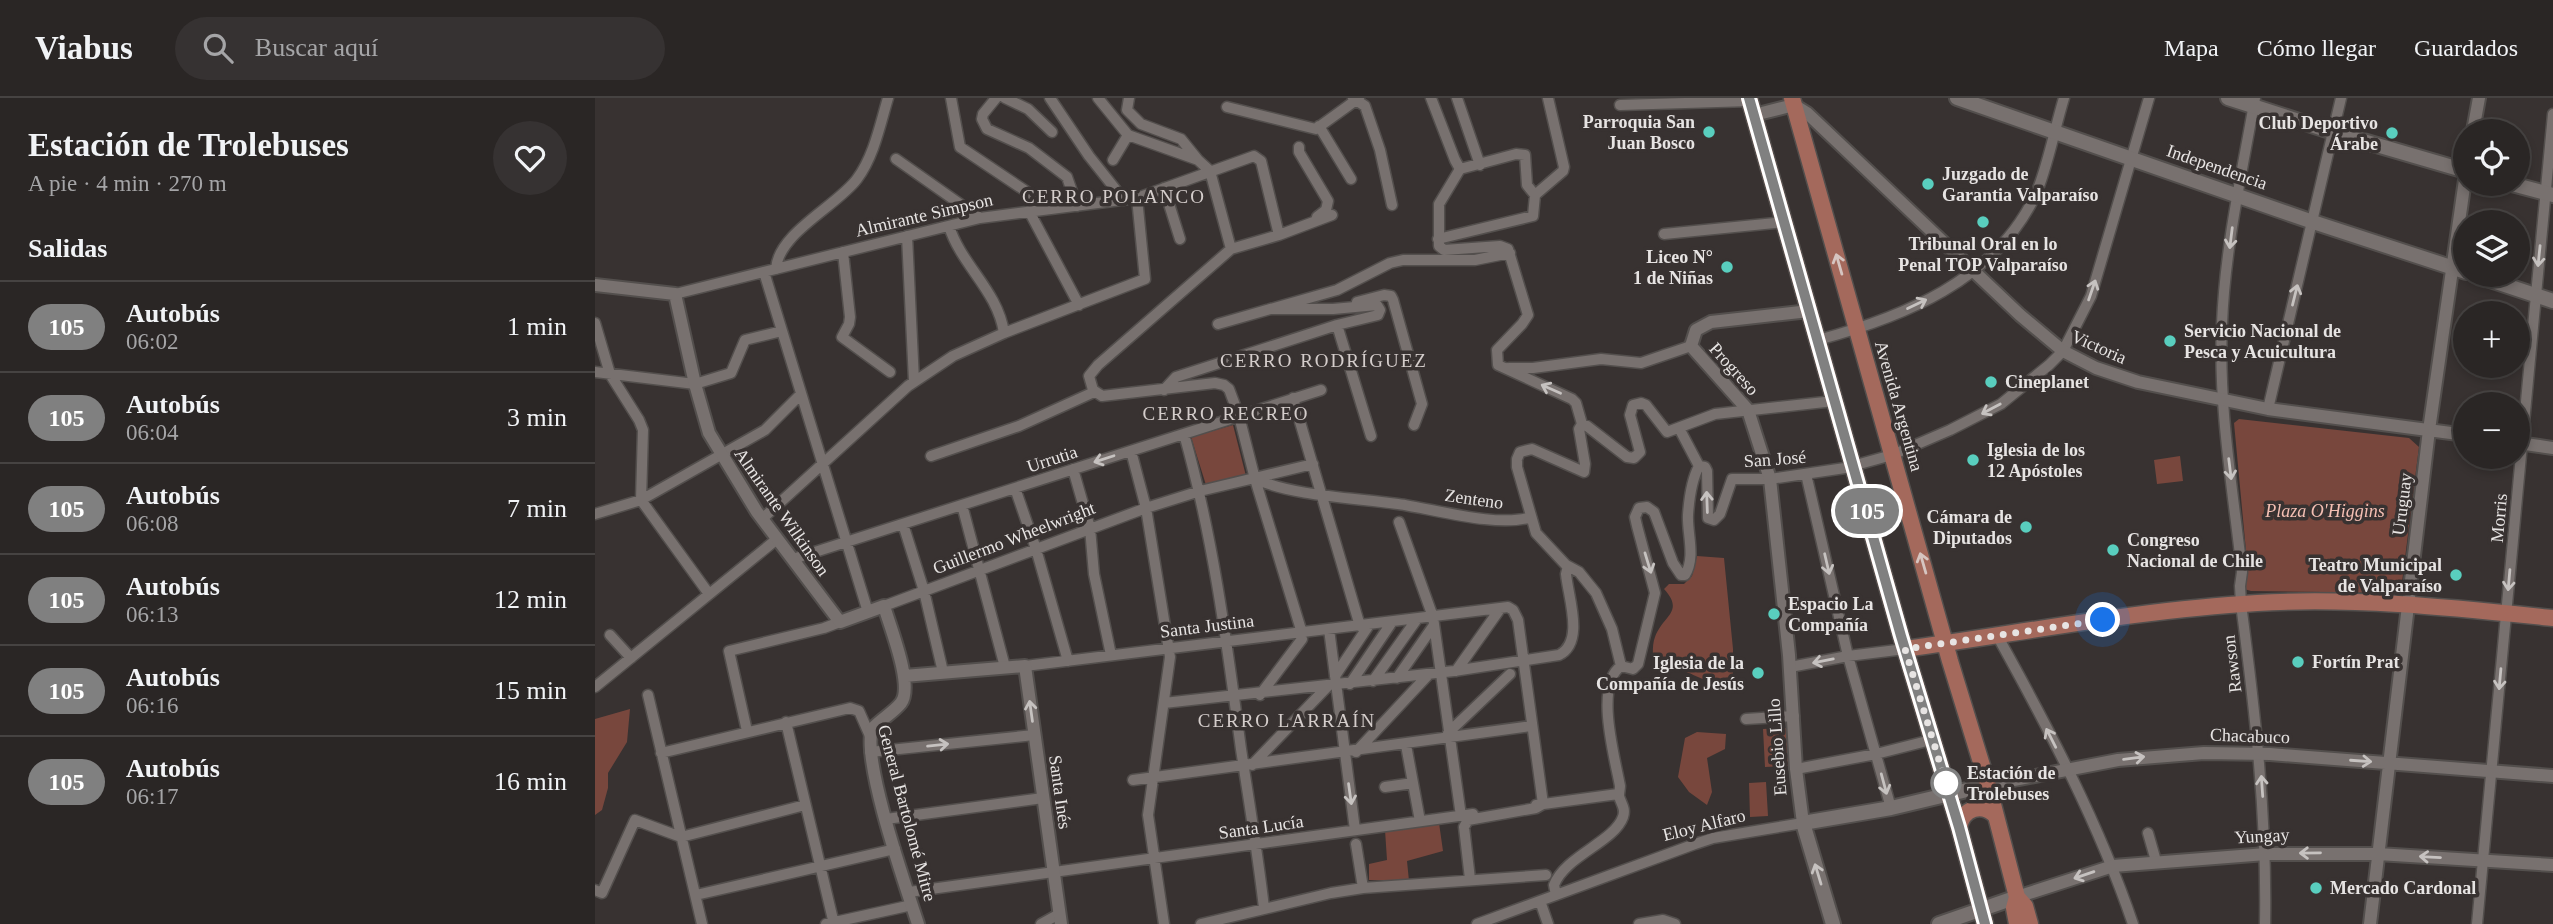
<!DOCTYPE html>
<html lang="es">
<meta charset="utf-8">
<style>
:root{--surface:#2a2625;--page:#363232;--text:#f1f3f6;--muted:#a5a5a7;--line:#464342}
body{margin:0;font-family:"Times New Roman",serif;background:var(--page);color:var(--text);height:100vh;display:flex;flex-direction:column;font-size:26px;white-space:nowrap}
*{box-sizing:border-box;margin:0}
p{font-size:23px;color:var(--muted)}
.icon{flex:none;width:38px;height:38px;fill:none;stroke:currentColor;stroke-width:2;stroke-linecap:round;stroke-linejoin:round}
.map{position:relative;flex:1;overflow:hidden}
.sheet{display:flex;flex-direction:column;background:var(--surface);width:595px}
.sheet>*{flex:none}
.badge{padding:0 14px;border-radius:23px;font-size:24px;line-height:46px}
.controls{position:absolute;left:1858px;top:21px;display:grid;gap:14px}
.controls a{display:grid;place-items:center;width:77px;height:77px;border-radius:50%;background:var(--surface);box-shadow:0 4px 10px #0003,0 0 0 2px var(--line);font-size:35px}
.you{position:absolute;width:35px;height:35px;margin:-18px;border:5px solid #fff;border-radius:50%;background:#1a73e8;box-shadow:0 0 0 10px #1a73e833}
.map>.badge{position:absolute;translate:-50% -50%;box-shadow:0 0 0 4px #fff}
h2{padding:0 28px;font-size:26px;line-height:63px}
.round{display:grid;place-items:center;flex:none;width:74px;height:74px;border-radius:37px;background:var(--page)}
.headline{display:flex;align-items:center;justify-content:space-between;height:119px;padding:0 28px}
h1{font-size:33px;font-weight:600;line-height:52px}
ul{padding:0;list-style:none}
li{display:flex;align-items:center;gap:21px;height:91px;padding:0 28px;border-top:2px solid var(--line)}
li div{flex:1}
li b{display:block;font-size:26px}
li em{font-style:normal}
li .badge{min-width:77px;font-weight:700;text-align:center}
header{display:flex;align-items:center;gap:42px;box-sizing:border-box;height:98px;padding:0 35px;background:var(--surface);border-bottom:2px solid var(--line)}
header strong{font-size:33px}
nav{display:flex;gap:38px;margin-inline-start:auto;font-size:24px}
.search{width:490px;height:63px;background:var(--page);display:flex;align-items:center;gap:18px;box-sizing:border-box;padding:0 24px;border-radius:38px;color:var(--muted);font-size:26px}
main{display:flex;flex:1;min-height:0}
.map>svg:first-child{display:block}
</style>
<header>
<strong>Viabus</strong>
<div class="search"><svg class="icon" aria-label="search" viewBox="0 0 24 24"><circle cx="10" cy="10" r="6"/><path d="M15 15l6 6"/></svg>Buscar aquí</div>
<nav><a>Mapa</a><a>Cómo llegar</a><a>Guardados</a></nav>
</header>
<main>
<section class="sheet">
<div class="headline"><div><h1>Estación de Trolebuses</h1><p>A pie · 4 min · 270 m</p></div><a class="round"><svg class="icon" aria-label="heart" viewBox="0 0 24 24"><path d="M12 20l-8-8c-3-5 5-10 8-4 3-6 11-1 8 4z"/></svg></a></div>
<h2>Salidas</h2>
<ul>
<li><span class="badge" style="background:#808080;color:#fff">105</span><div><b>Autobús</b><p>06:02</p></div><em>1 min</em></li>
<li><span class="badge" style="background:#808080;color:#fff">105</span><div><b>Autobús</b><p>06:04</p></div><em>3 min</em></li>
<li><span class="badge" style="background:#808080;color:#fff">105</span><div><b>Autobús</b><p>06:08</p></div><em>7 min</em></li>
<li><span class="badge" style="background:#808080;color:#fff">105</span><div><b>Autobús</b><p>06:13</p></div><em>12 min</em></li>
<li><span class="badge" style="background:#808080;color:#fff">105</span><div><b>Autobús</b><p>06:16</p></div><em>15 min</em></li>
<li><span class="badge" style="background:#808080;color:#fff">105</span><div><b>Autobús</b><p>06:17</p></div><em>16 min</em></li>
</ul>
</section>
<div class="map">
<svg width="1958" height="826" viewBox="0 0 1958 826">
<rect width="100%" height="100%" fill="#383231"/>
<path fill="#78473d" d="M 1644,321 L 1814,340 L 1824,349 L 1806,492 L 1801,495 L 1656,493 L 1649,491 L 1653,474 L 1639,325 Z
M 638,327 L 651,378 L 611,387 L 596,339 Z
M 1585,358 L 1588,383 L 1562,386 L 1559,362 Z
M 1102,458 L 1129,460 L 1138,551 L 1138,594 L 1082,570 L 1058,567 C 1058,558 1057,546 1060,539 C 1068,517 1090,514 1069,491 L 1074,486 L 1089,486 L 1097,478 Z
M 35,611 L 32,644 L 13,675 L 13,690 L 7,712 L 0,717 L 0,621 Z
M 1191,630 L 1193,668 L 1170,669 L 1168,631 Z
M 1102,634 L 1131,636 L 1130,651 L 1112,660 L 1117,694 L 1112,707 L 1094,694 L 1083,679 L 1090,640 Z
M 1171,684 L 1173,718 L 1155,719 L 1154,685 Z
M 844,725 L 848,753 L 812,763 L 814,783 L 774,782 L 774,766 L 792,762 L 790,732 Z"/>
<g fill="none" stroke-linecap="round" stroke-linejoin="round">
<defs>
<path id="minor" d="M 356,0 L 365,49 L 456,110
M 401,0 L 388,16 L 387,21 L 392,31 L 434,50 L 472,79 L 482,108
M 410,0 L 433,11 L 457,34
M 455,0 L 494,58 L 529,102
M 503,0 L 533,37 L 603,62 L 615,73 L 636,151
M 534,0 L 532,12 L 546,26 L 586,41 L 603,62
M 758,0 L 770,8 L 785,52 L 797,107
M 836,0 L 860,62 L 865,71
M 862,0 L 885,67
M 1660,0 C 1647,75 1630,149 1627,226 C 1623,309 1638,392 1647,474 L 1645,488 L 1646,506 C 1660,613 1672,718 1670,826
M 1025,7 L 1155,3
M 632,9 L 721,31 L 764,0
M 724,28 L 756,81
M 704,49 L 704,54 L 733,103 L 731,112 L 722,119
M 301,61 L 385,120
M 518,62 L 533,37
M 569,90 L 585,141
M 940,97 L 932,87 L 930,57 L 921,56 L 865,71 L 844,106 L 844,148 L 849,152 L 905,148 L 913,151 L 933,217 L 927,226 L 902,252 L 903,267 L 977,301 L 981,305 L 987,326
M 434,113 L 484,207
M 354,128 C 366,167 403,193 409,235
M 1069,136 L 1190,124
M 312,138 L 319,283
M 843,141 L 938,118 L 940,97 L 968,73 L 969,69 L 953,0
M 248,154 L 255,219 L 254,226 L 247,239 L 295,274
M 181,171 C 183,135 242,108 262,81 C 279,58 285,27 293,0
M 169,174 L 273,514
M 80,196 L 385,120 L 542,100 L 659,58 L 666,63 L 684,137
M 762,204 L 789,197 L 796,198 L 798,202 L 827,306 L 819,327
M 0,225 L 15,276 L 44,322 L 48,332 L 46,402 L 114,496
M 623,226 L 742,192 L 795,165 L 808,162 L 880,162 L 915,155
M 742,227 L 776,338
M 1223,242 C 1308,219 1399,183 1440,98 C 1452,72 1460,29 1469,0
M 914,270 L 938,270 L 1006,261 L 1046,265 L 1096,248
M 0,274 L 100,286 L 136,275 L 150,242 L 187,233
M 569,292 L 581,279 L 742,227 L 783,217 L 785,212 L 782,207 L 738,211 L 675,211
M 698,300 L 765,528
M 1673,311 L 1746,0
M 1084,330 L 1104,368
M 589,336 C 618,438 632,546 646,651 C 654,704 663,757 669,810
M 536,353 L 551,410 L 575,559 L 553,717 L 569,826
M 336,358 L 424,328 L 499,294
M 478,371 L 495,430 L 499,476 L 516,557
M 1211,376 L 1253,558 L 1296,710
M 661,381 C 697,398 762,400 803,406 C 839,411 903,430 936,419
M 420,390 L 441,451 L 473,563
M 367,407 L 410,569
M 0,416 L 46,402 L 170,332 L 206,296
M 167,421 L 313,288 L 358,258 L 409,235 L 550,181 L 542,100
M 804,424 L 838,519 L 866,718
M 308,426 L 329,493 L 348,574
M 198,461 L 726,292
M 289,508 L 551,410 L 605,393 L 718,366
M 734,531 L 760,732
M 707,535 L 660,381 L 644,318 L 634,291 L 629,287 L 620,285 L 507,298 L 498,292 L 494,278 L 503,267 L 636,151 L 684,137 L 737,117
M 15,537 L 36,560
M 1403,539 C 1454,631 1504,726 1538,826
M 430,568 L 913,509 L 918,512 L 923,522 L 948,706 L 941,710 L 873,722 L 869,729 L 875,781
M 1026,568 L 1038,571 L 1043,566 L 1060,495 L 1042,428 L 1040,419 L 1044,410 L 1052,409 L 1059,414 L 1078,465 L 1086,477 L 1090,477 C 1101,459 1092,436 1093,417 C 1094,402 1097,381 1104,368 L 1110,369 L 1112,373 L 1113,420 L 1119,422 L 1125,416 L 1137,381 L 1175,381 L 1250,370 L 1297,357 L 1355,332 L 1406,306 L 1454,267 L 1468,253 L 1496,198 L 1554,0
M 1026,568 L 1017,531 L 1001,495 L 984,474 L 971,467 L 941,435 L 922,369 L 922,361 L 925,354 L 937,351 L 989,374 L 990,366 L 984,331 L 987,326 L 992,328 L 1032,359 L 1039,360 L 1045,354 L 1035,317 L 1038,307 L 1046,305 L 1051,307 L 1072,334 L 1120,316 L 1239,303
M 1195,569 L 1253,558 L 1310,551
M 861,573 L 905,511
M 740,578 L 774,527
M 802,580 L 839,527
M 778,583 L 822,521
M 755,586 L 797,524
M 0,589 L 182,441
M 53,597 L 107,826
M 665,597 L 707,541
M 569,605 L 859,573 L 964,557 C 990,544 973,499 971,476 L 973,468
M 1151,621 L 1199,618
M 191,624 L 239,826
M 152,633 L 134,553 L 229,530 L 245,524
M 853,635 L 915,576
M 811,647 L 825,723
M 275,654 L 439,637
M 761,654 L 834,576
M 66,655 L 255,610 L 264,613 L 275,638
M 657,667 L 733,588
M 1201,671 L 1281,656 L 1336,642
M 538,682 L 936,628
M 790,689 L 818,685
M 941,707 L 1023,696
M 291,721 L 448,700
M 1553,735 L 1561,763
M 761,746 L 768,790
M 0,792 L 7,795 L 40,722 L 86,739 L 210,707
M 314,794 L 878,716
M 101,797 L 300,751
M 961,797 L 959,787 C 970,758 1019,744 1028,719 C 1031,710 1026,706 1024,698 C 1024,694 1025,691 1025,688 C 1020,660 999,587 1026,568
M 945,803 L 953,826
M 231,826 L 317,807
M 446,826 L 464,816
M 606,826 L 736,795 L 768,790 L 951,777
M 882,826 L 1100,746 L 1118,740 L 1208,725
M 1044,826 L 1068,822 L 1080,826
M 1882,826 L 1958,16"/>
<path id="tertiary" d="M 1159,17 L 1199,7 L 1212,15 L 1425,217 L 1468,253 L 1501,270 L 1543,284 L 1673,311 L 1871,337
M 1878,33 L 1884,0
M 0,187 L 80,196 L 100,286 L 114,335 L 162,414 L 245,524 L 289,508 C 295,529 319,588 306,605 C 298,615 286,621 277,631 C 267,664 311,789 323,826
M 1923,345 L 1958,350
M 309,578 L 430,568 L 466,826
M 1393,687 L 1523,662 L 1609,655 L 1675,656 L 1958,678
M 1208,725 L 1201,671 L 1194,557 L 1175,381 L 1153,312 L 1096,248 L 1101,232 L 1116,224 L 1214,213
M 1422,799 L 1518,768 L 1671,756 L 1783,756 L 1958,767
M 1775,826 L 1834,332 L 1871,75"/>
<path id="secondary" d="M 1362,0 L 1718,124 L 1871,174
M 1633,0 L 1744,36 L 1871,73
M 1917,86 L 1958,97
M 1880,177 L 1958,203
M 1238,826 L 1208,725 L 1296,710 L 1393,687
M 1344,826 L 1422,799"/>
<path id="primary" d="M 1154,0 L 1306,538 L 1364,729 L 1390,826
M 1197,0 L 1355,563 L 1393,687 L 1422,799 L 1430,808 L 1435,826
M 1310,551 C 1427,535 1544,512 1662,505 C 1760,499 1860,510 1958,520
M 1364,729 C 1368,710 1387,704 1401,718
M 1422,799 L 1419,810 L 1422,826"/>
</defs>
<use href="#minor" stroke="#534f4d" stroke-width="13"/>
<use href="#tertiary" stroke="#534f4d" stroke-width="16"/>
<use href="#secondary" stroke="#534f4d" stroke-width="18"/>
<use href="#primary" stroke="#534f4d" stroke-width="19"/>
<use href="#minor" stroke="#78716f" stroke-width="10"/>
<use href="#tertiary" stroke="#78716f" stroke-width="12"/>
<use href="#secondary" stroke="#78716f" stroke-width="14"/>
<use href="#primary" stroke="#a4695c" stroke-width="16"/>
</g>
<defs><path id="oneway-shaft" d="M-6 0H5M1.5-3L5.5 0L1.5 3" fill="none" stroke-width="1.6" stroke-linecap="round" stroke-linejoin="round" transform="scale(1.75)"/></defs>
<g stroke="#c6c2c0">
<use href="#oneway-shaft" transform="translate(1636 140) rotate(97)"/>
<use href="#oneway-shaft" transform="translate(1944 158) rotate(96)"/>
<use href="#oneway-shaft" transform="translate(1497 192) rotate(-71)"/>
<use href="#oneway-shaft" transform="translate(1700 197) rotate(-76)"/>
<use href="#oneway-shaft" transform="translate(1322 206) rotate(-26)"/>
<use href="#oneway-shaft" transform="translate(956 291) rotate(-156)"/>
<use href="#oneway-shaft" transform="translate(1396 311) rotate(152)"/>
<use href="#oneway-shaft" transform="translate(509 361) rotate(162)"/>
<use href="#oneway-shaft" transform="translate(1635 371) rotate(83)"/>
<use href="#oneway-shaft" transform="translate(1112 404) rotate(-92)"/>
<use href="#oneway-shaft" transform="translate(1053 465) rotate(73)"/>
<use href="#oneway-shaft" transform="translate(1232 466) rotate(77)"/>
<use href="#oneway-shaft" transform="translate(1914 482) rotate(95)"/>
<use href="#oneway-shaft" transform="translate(1228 563) rotate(169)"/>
<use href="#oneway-shaft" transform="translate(1905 581) rotate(95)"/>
<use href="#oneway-shaft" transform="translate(436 613) rotate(-98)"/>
<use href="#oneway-shaft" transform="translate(1456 640) rotate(-117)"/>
<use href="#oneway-shaft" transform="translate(343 647) rotate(-6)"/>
<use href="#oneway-shaft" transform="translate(1539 660) rotate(-7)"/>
<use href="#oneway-shaft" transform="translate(1766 663) rotate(4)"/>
<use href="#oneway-shaft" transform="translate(1289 686) rotate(75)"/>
<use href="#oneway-shaft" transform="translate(1667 688) rotate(-94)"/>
<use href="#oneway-shaft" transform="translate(755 696) rotate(82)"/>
<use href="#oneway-shaft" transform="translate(1715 755) rotate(179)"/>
<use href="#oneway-shaft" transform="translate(1835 759) rotate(-177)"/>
<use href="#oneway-shaft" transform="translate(1223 776) rotate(-107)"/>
<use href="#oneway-shaft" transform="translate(1489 777) rotate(161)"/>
</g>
<g stroke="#d6c5c1">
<use href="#oneway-shaft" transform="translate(1244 166) rotate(-106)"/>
<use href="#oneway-shaft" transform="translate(1328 465) rotate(-106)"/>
</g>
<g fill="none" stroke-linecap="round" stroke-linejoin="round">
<defs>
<path id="line" d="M 1154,0 L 1306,538 L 1364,729 L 1390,826"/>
</defs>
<use href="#line" stroke="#fff" stroke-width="16"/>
<use href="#line" stroke="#808080" stroke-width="10"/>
<path stroke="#e7e4e3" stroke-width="7" stroke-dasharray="0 12.6" d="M 1351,685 L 1310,551 L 1508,522"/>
</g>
<g fill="#59cebe" stroke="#383231" stroke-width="2.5">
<circle cx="1114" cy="34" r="7"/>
<circle cx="1797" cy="35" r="7"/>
<circle cx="1333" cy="86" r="7"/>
<circle cx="1388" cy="124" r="7"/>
<circle cx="1132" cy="169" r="7"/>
<circle cx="1575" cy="243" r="7"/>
<circle cx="1396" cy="284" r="7"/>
<circle cx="1378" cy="362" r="7"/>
<circle cx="1431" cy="429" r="7"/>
<circle cx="1518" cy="452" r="7"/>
<circle cx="1861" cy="477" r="7"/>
<circle cx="1179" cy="516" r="7"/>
<circle cx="1703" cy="564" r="7"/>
<circle cx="1163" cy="575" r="7"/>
<circle cx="1721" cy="790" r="7"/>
</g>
<circle fill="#fff" stroke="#808080" stroke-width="3.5" cx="1351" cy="685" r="14"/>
<g text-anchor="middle" stroke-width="7" stroke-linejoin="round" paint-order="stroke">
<g font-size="18" font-weight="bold" fill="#e7e4e3" stroke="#383231" text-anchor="start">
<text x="1100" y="30" text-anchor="end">Parroquia San<tspan x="1100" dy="21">Juan Bosco</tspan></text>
<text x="1783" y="31" text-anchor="end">Club Deportivo<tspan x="1783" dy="21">Árabe</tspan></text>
<text x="1347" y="82">Juzgado de<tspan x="1347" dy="21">Garantia Valparaíso</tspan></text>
<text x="1388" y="152" text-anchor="middle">Tribunal Oral en lo<tspan x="1388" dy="21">Penal TOP Valparaíso</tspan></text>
<text x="1118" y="165" text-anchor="end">Liceo N°<tspan x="1118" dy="21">1 de Niñas</tspan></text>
<text x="1589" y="239">Servicio Nacional de<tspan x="1589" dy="21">Pesca y Acuicultura</tspan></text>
<text x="1410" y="290">Cineplanet</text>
<text x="1392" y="358">Iglesia de los<tspan x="1392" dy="21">12 Apóstoles</tspan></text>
<text x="1417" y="425" text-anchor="end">Cámara de<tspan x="1417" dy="21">Diputados</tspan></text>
<text x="1532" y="448">Congreso<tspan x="1532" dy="21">Nacional de Chile</tspan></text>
<text x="1847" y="473" text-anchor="end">Teatro Municipal<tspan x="1847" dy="21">de Valparaíso</tspan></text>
<text x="1193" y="512">Espacio La<tspan x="1193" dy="21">Compañía</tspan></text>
<text x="1717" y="570">Fortín Prat</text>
<text x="1149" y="571" text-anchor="end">Iglesia de la<tspan x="1149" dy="21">Compañía de Jesús</tspan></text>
<text x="1735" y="796">Mercado Cardonal</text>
</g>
<g font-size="18" fill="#e7e4e3" stroke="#383231">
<text transform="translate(1622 69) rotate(19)" y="6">Independencia</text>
<text transform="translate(329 117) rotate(-13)" y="6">Almirante Simpson</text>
<text transform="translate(1504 249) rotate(24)" y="6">Victoria</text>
<text transform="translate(1139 271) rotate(48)" y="6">Progreso</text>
<text transform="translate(1304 308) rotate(74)" y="6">Avenida Argentina</text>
<text transform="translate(457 361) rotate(-18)" y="6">Urrutia</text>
<text transform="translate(1180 361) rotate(-4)" y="6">San José</text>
<text transform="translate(879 401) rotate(8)" y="6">Zenteno</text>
<text transform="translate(1807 406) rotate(-83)" y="6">Uruguay</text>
<text transform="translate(187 414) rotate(55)" y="6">Almirante Wilkinson</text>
<text transform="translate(1904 420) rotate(-85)" y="6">Morris</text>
<text transform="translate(419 440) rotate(-21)" y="6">Guillermo Wheelwright</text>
<text transform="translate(612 528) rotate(-7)" y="6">Santa Justina</text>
<text transform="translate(1637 566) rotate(-97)" y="6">Rawson</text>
<text transform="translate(1655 638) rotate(2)" y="6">Chacabuco</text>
<text transform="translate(1182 649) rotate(-94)" y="6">Eusebio Lillo</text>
<text transform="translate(465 694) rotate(82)" y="6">Santa Inés</text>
<text transform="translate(312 715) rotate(75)" y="6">General Bartolomé Mitre</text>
<text transform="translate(1109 727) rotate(-14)" y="6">Eloy Alfaro</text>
<text transform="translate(666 729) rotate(-8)" y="6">Santa Lucía</text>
<text transform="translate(1667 738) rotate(-3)" y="6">Yungay</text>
</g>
<g font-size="18" font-style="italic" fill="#f4bfb3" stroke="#383231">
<text x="1730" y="419">Plaza O'Higgins</text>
</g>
<g font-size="18" font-weight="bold" fill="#e7e4e3" stroke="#383231" text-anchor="start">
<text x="1372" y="681">Estación de<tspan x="1372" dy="21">Trolebuses</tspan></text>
</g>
<g font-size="19" letter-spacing="2" fill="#d4cdcb" stroke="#383231">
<text x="519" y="105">CERRO POLANCO</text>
<text x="729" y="269">CERRO RODRÍGUEZ</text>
<text x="631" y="322">CERRO RECREO</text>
<text x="692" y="629">CERRO LARRAÍN</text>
</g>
</g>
</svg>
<div class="controls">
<a><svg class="icon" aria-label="locate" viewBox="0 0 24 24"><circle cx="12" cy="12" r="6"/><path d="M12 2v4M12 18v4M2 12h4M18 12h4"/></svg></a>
<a><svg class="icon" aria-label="layers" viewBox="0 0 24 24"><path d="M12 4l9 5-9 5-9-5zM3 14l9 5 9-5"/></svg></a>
<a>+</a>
<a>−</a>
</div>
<div class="you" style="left:1508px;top:522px"></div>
<b class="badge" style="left:1272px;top:413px;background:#808080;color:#fff">105</b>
</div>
</main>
